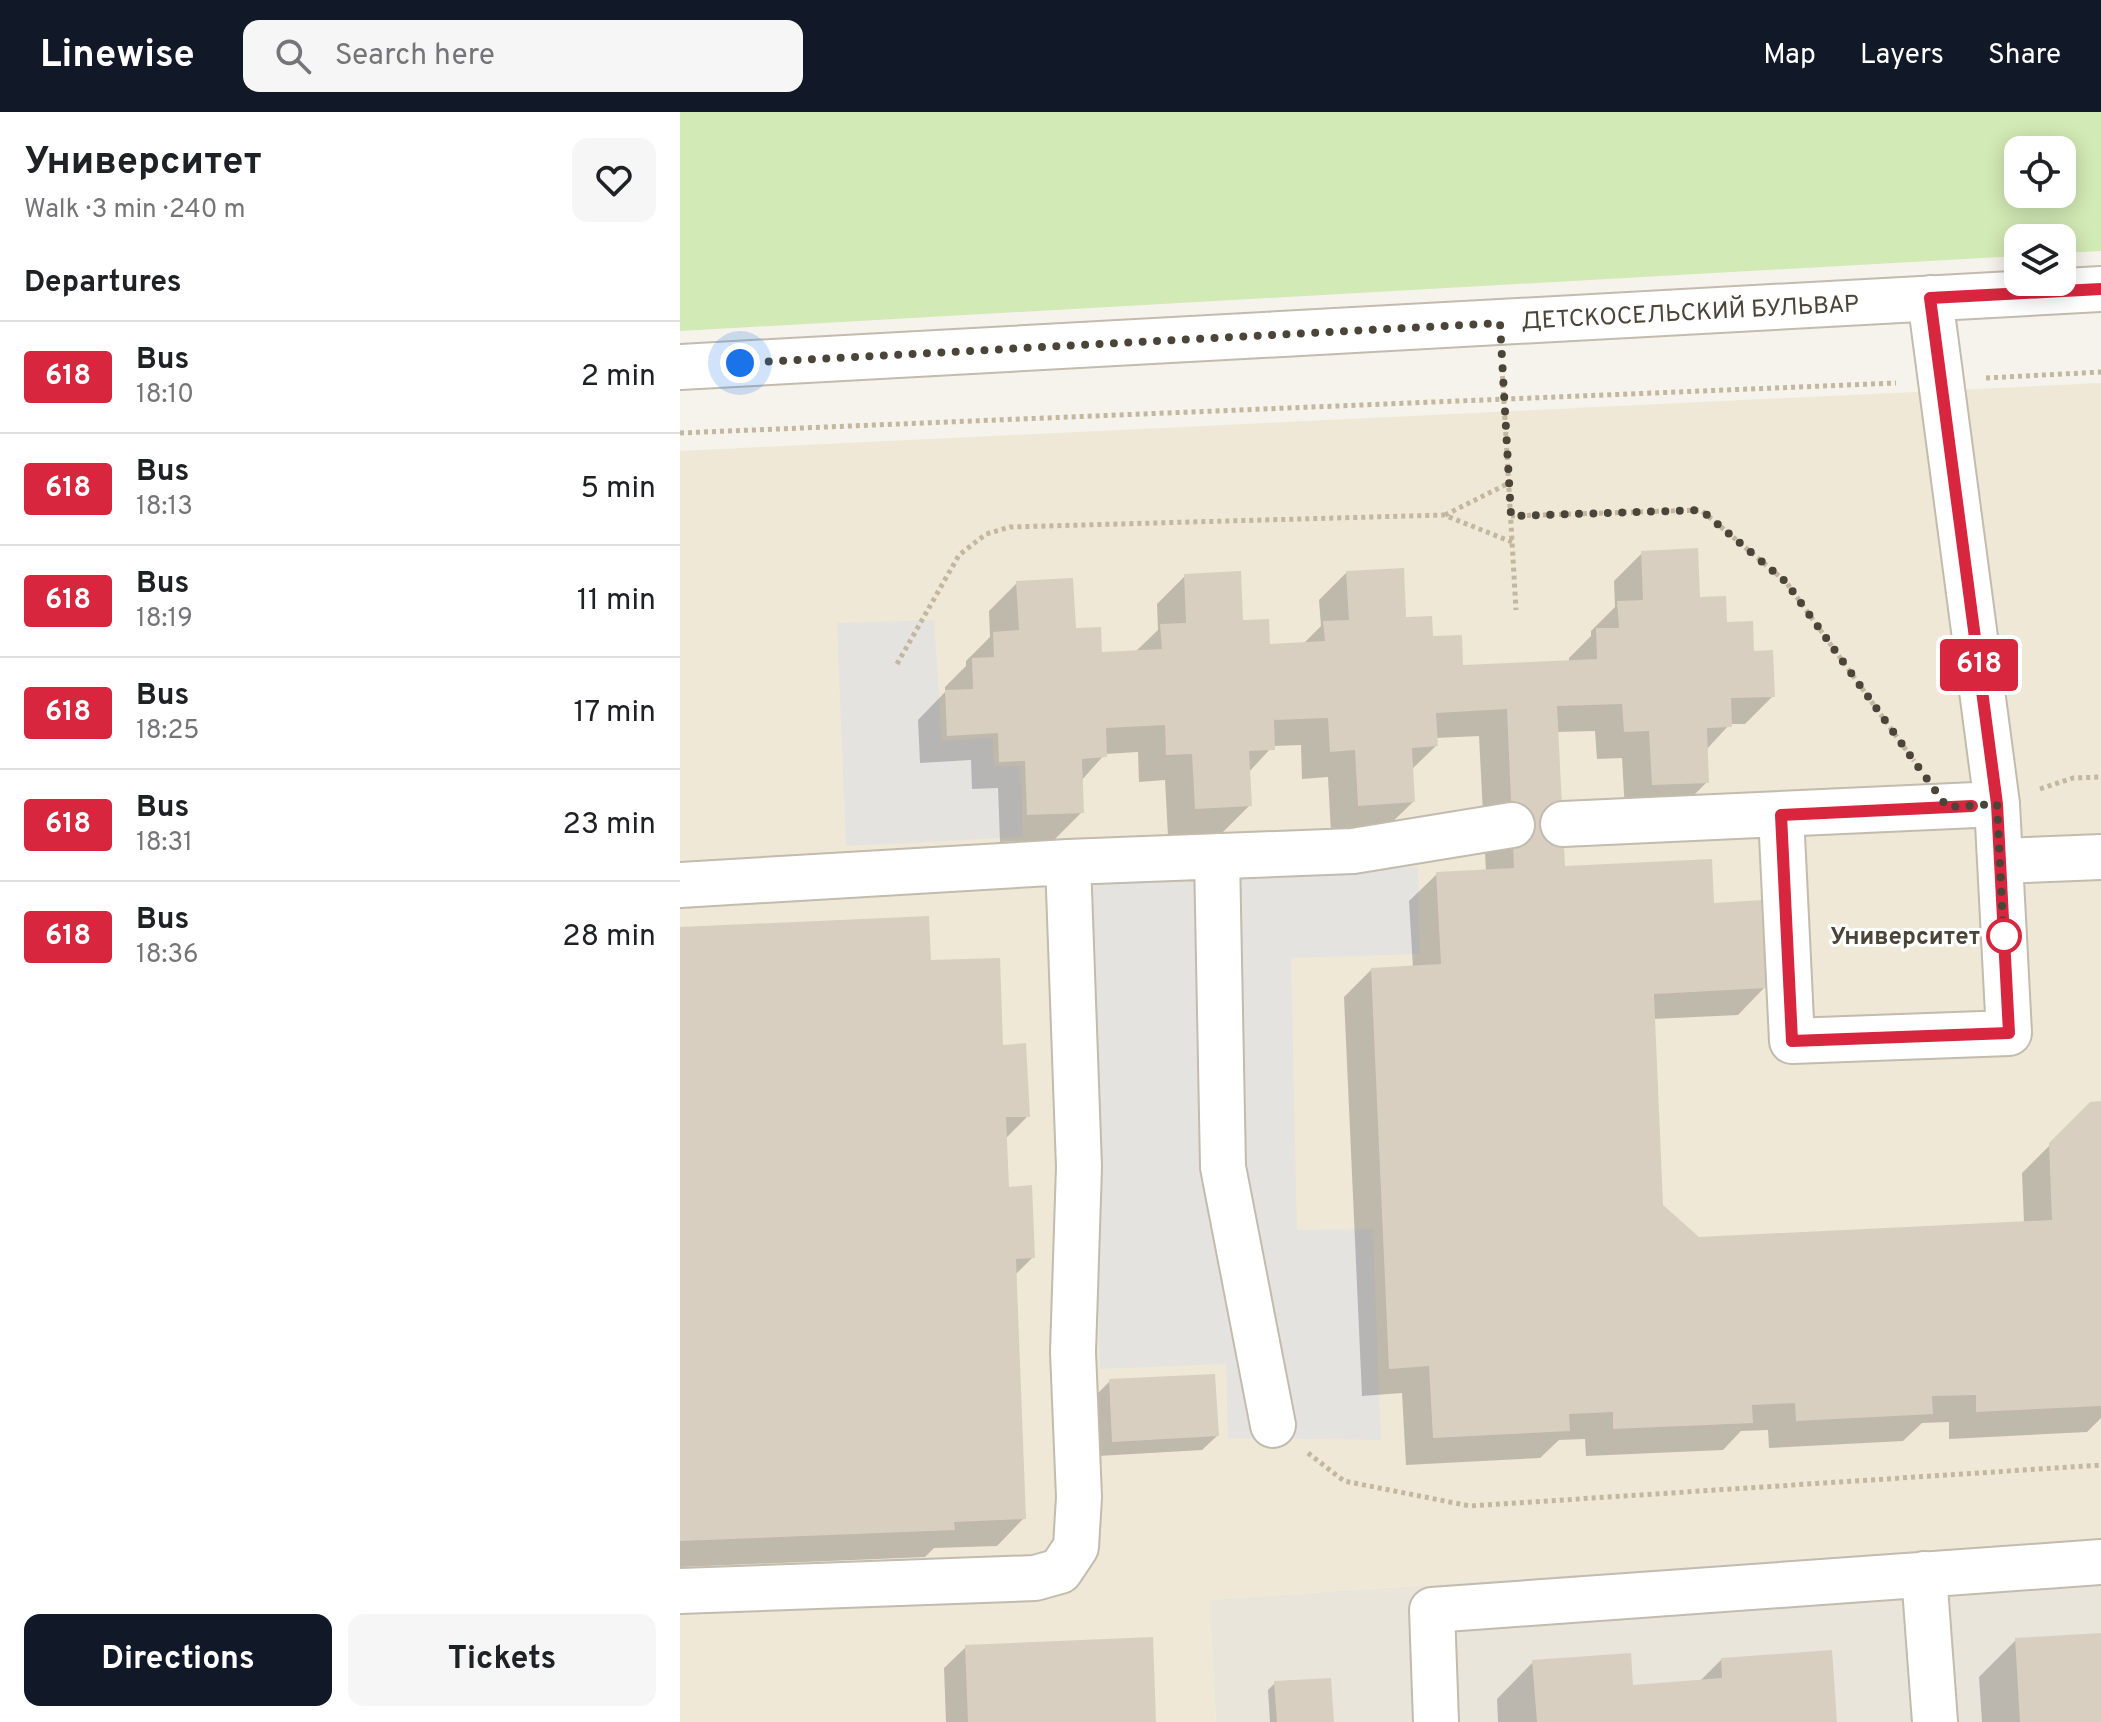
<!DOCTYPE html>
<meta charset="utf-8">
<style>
:root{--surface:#fff;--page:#f6f6f6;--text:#202124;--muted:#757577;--line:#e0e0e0;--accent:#111827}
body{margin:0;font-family:Overpass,sans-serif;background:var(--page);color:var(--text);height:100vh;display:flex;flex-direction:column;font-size:30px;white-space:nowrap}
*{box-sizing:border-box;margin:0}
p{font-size:26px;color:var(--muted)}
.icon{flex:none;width:44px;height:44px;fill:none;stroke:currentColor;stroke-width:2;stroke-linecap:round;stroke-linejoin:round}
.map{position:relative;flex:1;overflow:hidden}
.drawer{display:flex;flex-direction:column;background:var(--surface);width:680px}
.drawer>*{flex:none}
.badge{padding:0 16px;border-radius:6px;font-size:28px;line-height:52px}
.buttons{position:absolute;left:1324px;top:24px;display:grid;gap:16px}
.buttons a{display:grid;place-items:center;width:72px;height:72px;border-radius:16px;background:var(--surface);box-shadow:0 4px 20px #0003;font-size:40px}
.you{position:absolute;width:40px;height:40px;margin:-20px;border:6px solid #fff;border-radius:50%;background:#1a73e8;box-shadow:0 0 0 12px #1a73e833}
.map>.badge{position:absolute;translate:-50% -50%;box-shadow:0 0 0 4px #fff}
h2{padding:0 24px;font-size:30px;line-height:72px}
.round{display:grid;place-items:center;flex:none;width:84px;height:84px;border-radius:16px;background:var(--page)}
.headline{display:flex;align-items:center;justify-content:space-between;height:136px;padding:0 24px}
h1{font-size:38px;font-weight:700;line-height:60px}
.primary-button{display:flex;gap:16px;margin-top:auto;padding:16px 24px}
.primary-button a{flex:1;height:92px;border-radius:16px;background:var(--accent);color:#fff;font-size:32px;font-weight:700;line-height:92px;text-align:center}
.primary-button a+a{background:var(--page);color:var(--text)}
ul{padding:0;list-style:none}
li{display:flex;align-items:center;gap:24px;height:112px;padding:0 24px;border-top:2px solid var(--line)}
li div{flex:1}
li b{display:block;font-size:30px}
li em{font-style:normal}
li .badge{min-width:88px;font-weight:700;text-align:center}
header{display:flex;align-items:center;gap:48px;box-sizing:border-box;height:112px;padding:0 40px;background:var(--accent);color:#fff}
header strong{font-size:38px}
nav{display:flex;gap:44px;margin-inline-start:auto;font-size:28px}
.search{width:560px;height:72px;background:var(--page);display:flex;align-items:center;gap:20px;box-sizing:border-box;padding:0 28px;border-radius:16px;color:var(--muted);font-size:30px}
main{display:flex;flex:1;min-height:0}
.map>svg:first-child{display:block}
</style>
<header>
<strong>Linewise</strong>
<div class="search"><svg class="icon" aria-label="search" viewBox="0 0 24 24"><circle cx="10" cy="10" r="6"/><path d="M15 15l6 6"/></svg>Search here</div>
<nav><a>Map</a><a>Layers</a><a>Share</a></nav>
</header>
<main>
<section class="drawer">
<div class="headline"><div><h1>Университет</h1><p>Walk · 3 min · 240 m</p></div><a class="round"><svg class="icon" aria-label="heart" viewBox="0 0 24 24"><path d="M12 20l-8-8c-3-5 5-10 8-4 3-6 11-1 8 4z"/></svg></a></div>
<h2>Departures</h2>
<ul>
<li><span class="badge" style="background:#d7263d;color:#fff">618</span><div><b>Bus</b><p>18:10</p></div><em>2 min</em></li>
<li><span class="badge" style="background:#d7263d;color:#fff">618</span><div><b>Bus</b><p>18:13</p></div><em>5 min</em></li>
<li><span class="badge" style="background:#d7263d;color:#fff">618</span><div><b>Bus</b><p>18:19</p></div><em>11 min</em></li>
<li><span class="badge" style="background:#d7263d;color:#fff">618</span><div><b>Bus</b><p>18:25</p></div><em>17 min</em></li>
<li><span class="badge" style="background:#d7263d;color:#fff">618</span><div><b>Bus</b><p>18:31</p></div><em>23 min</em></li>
<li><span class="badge" style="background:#d7263d;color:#fff">618</span><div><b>Bus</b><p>18:36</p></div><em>28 min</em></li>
</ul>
<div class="primary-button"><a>Directions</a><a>Tickets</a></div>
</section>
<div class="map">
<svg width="1421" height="1610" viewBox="0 0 1421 1610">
<rect width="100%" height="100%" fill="#f6f3ec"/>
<path fill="#eae5da" d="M 1421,1426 L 1421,1610 L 536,1610 L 529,1488 Z"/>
<path fill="#efe8d6" d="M 1421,271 L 1421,1426 L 530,1488 L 536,1610 L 0,1610 L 0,339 Z"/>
<path fill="#d2eab5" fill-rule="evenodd" d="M 0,0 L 1421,0 L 1421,139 L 1382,141 L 1382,126 L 1338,126 L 1338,144 L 0,219 ZM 1338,38 L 1382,38 L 1382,82 L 1338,82 Z"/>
<path fill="#e5e3e0" d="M 254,508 L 262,629 L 313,625 L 314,654 L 341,654 L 343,725 L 166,734 L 157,511 Z
M 738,755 L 740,842 L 611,846 L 617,1118 L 693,1117 L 701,1328 L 548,1326 L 546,1252 L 420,1257 L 406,765 Z"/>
<path fill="#0003" d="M 962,441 L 1045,512 L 1072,541 L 1093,584 L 1065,612 L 1050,612 L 1026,638 L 1027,670 L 999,698 L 945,700 L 942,646 L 917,647 L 915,619 L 876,620 L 883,756 L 1032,793 L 1085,875 L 1058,903 L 973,907 L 982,1094 L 1018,1127 L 1344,1111 L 1342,1061 L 1411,992 L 1421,991 L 1421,1306 L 1407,1320 L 1269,1327 L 1269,1310 L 1242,1311 L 1223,1329 L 1089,1336 L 1088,1318 L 1061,1319 L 1043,1338 L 906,1344 L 905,1327 L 879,1328 L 860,1346 L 726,1353 L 722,1281 L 682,1284 L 664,885 L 691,858 L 733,856 L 729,789 L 757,762 L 806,760 L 799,624 L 756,626 L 756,634 L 731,658 L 733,690 L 705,717 L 651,721 L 648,665 L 622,667 L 621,633 L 593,634 L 568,661 L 570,693 L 542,721 L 488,724 L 485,668 L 459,670 L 458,640 L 425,642 L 401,669 L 402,700 L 374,728 L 320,730 L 318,676 L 292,677 L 291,648 L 240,651 L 238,608 L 265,580 L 265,575 L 286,554 L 286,549 L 310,525 L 309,499 L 337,471 L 420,542 L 455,540 L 478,518 L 477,492 L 505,464 L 588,534 L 623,532 L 641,514 L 639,488 L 667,460 L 751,527 L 782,555 L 889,550 L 889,546 L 911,524 L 911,519 L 935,495 L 934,469 Z
M 0,817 L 249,850 L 321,935 L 348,1004 L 325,1027 L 327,1077 L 353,1145 L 334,1164 L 344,1406 L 317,1434 L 254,1436 L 245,1445 L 0,1455 Z
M 430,1269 L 537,1324 L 522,1338 L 418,1344 L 415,1284 Z
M 1421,1523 L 1421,1610 L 1302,1610 L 1299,1565 L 1336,1528 Z
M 286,1535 L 474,1610 L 266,1610 L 264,1556 Z
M 1041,1548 L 1155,1610 L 818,1610 L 817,1587 L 853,1550 L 951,1575 L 1019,1570 Z
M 595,1571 L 652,1610 L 590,1610 L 588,1578 Z"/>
<path fill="#d8cfc1" d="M 1018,436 L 1020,485 L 1046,484 L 1047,510 L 1073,509 L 1074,539 L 1093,538 L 1095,585 L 1051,586 L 1052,615 L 1027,616 L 1029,671 L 972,673 L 969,619 L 944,620 L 942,592 L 877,594 L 885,754 L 1032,747 L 1034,791 L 1083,788 L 1087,876 L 974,882 L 983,1093 L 1019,1125 L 1372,1108 L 1369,1031 L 1410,990 L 1421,989 L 1421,1294 L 1296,1300 L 1296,1283 L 1252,1284 L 1253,1302 L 1116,1309 L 1115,1291 L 1072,1293 L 1073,1311 L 933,1317 L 933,1300 L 889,1302 L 890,1319 L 753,1326 L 749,1254 L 709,1257 L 691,856 L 761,852 L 756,760 L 834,756 L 827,597 L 756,601 L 758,634 L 732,636 L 735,690 L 678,694 L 675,638 L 650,640 L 648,606 L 594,608 L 595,638 L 569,639 L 572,694 L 515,697 L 512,642 L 486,643 L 485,613 L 426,616 L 427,645 L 402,647 L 404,701 L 347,703 L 345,649 L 319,650 L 318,621 L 267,624 L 265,578 L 293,577 L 292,546 L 314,545 L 313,520 L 339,518 L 336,469 L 393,466 L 396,516 L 421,515 L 422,540 L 482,537 L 480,512 L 506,511 L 504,462 L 561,459 L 563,508 L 589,507 L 590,532 L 645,529 L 643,509 L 669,508 L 666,459 L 724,456 L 726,505 L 752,504 L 753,524 L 782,523 L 783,553 L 917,547 L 916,516 L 939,516 L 937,489 L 963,488 L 961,439 Z
M 249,804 L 251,848 L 320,846 L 323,933 L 346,931 L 350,1005 L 326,1005 L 329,1075 L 352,1073 L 355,1146 L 336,1147 L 346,1407 L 274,1410 L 275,1418 L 0,1429 L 0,815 Z
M 535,1262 L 539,1324 L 432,1330 L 429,1267 Z
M 1421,1521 L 1421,1610 L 1340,1610 L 1335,1526 Z
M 473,1525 L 476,1610 L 288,1610 L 285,1533 Z
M 1152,1538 L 1157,1610 L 857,1610 L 852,1548 L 951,1541 L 953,1573 L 1042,1566 L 1041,1546 Z
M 651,1566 L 654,1610 L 597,1610 L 594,1569 Z"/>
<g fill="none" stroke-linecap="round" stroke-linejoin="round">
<defs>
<path id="minor" d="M 0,255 L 1421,177
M 1101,703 L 1112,929 L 1329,921 L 1317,692 L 1250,186
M 883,712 L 1317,692
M 537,744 L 543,1055 L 593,1313
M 1320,749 L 1421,745
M 0,773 L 388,750 L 673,739 L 832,713
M 1244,1462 L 1255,1610
M 0,1479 L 355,1466 L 380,1459 L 396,1435 L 399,1385 L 393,1240 L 399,1055 L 388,750
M 756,1610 L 752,1498 L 1421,1450"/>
</defs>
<use href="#minor" stroke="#c2bbae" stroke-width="48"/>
<path stroke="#c4b79f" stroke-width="5" stroke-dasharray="4 4" stroke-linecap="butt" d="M 822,256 L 836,498
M 1306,266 L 1421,260
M 0,321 L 1216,271
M 765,403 L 829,371
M 831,404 L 1021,398 L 1106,470 L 1234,649
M 217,552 L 279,443 L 306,422 L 330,415 L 764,403 L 832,430
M 1360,677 L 1393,666 L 1421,665
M 628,1341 L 664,1369 L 790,1394 L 1421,1353"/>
<use href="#minor" stroke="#fff" stroke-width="44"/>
</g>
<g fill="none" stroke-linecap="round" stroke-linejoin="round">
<defs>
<path id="line" d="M 1292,694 L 1101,703 L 1112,929 L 1329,921 L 1317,692 L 1250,186 L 1421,177"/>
</defs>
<use href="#line" stroke="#fff" stroke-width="18"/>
<use href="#line" stroke="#d7263d" stroke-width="12"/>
<path stroke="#4b4439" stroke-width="8" stroke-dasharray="0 14.4" d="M 60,251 L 820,211 L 831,404 L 1021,398 L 1106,470 L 1267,695 L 1317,692 L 1324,835 L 1324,824"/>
</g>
<circle fill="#fff" stroke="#d7263d" stroke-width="4" cx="1324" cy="824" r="16"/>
<g text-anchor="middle" stroke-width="6" stroke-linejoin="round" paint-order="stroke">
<g font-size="24" fill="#4b4439" stroke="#fff">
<text transform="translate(1010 200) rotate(-3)" y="8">ДЕТСКОСЕЛЬСКИЙ БУЛЬВАР</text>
</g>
<g font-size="24" font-weight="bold" fill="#4b4439" stroke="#fff" text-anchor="end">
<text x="1300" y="832">Университет</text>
</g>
</g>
</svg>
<div class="buttons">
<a><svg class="icon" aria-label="locate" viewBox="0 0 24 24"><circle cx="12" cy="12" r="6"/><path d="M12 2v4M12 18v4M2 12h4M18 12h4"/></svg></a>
<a><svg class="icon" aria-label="layers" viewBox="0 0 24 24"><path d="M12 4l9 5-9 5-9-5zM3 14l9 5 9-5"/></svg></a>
</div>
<div class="you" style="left:60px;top:251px"></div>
<b class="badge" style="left:1299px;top:553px;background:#d7263d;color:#fff">618</b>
</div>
</main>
